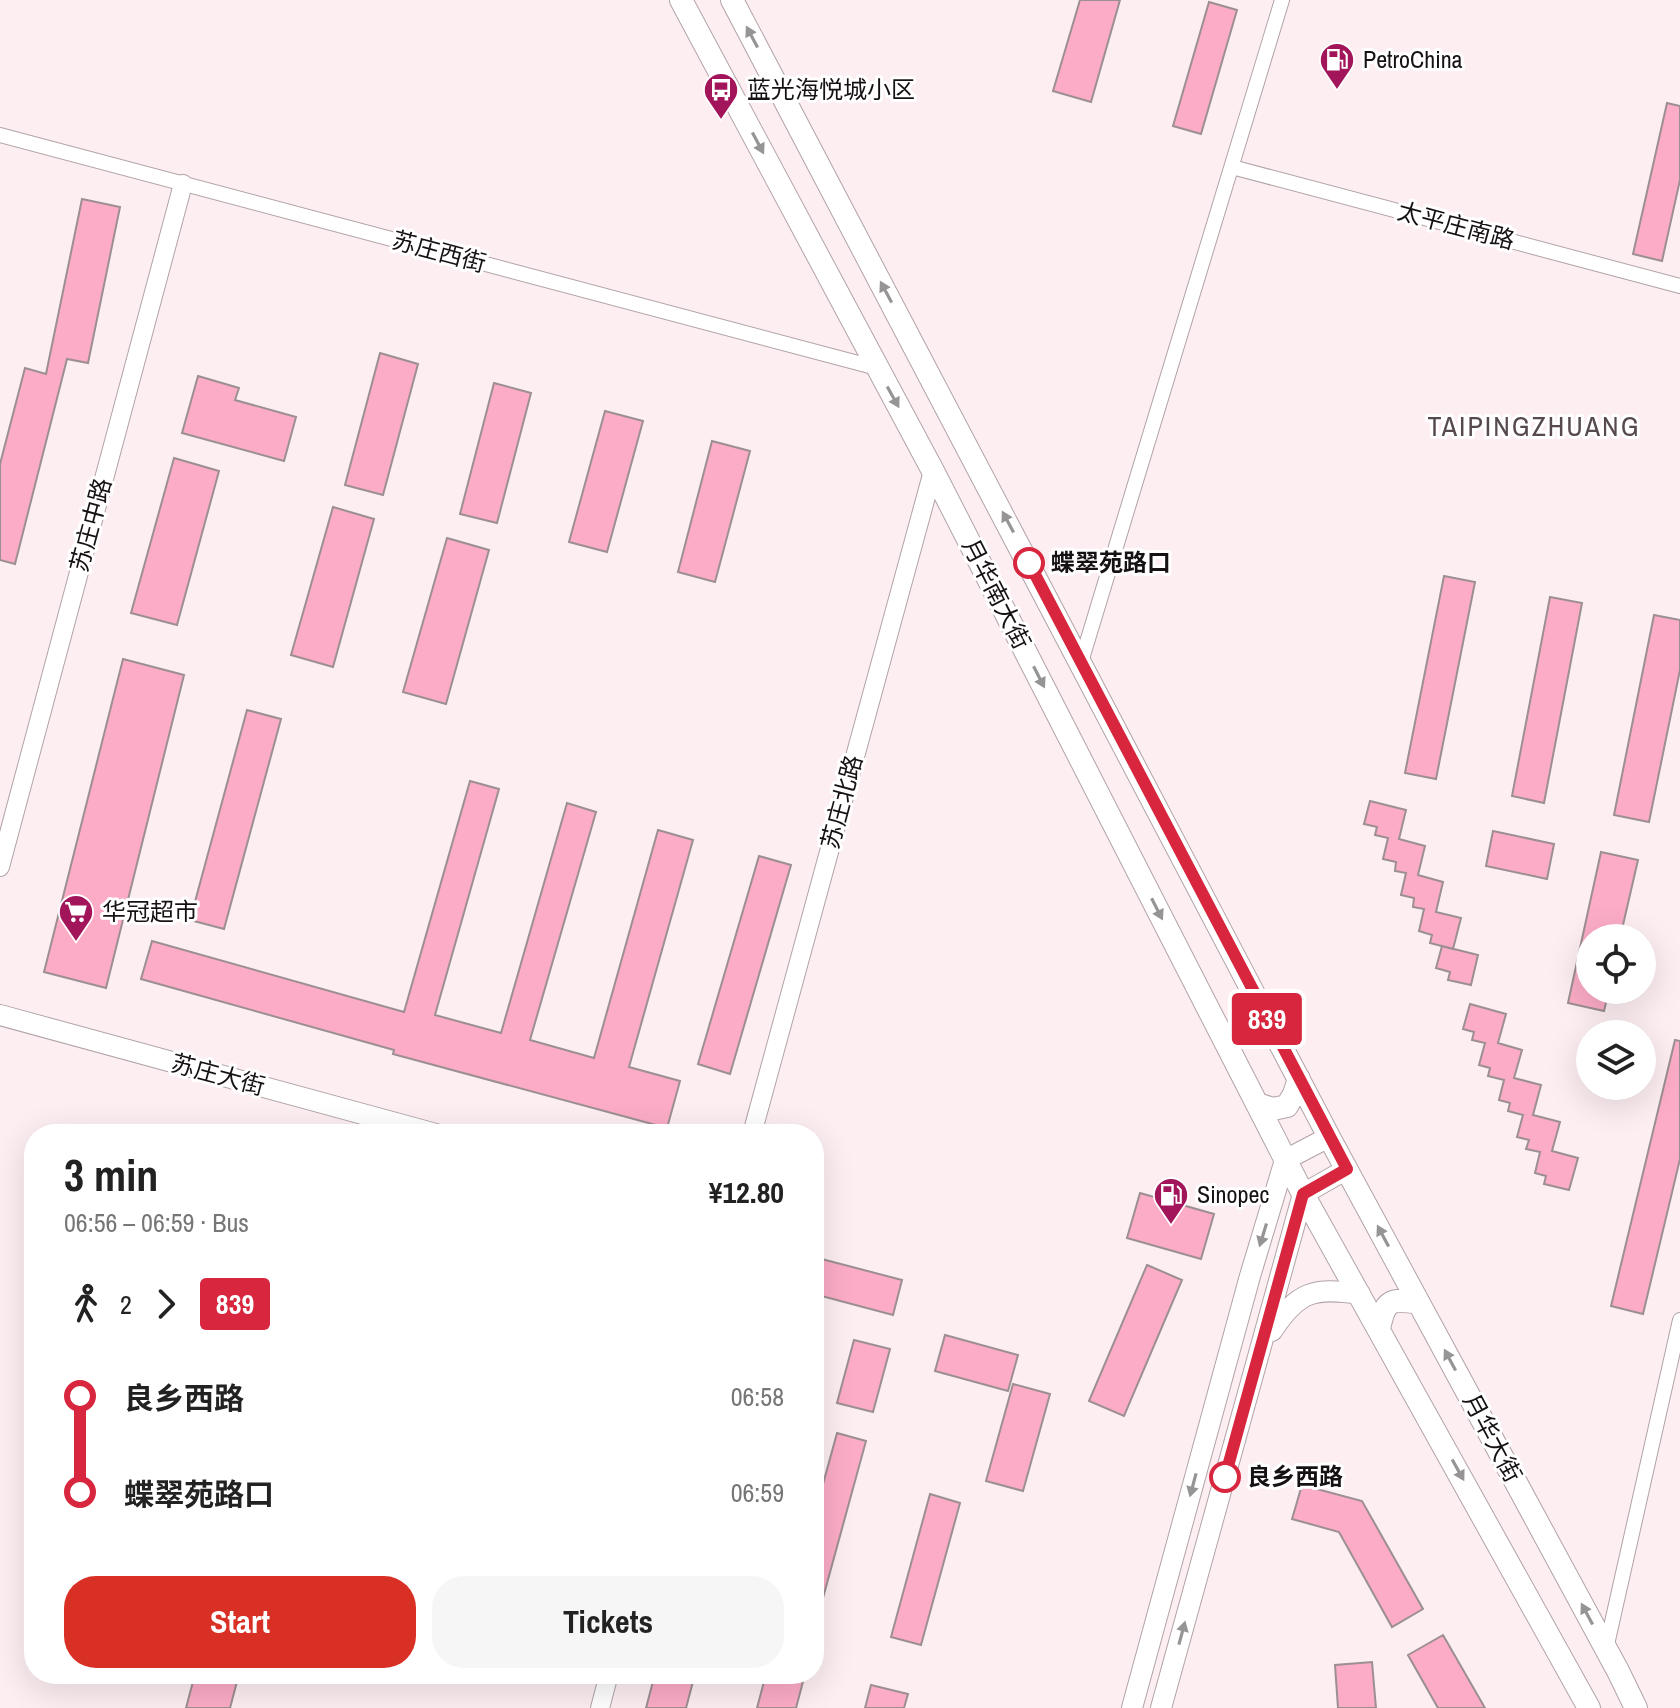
<!DOCTYPE html>
<meta charset="utf-8">
<style>
:root{--surface:#fff;--page:#f6f6f6;--text:#222;--muted:#767676;--accent:#d93025}
body{margin:0;font-family:"Archivo Narrow","Noto Sans SC",sans-serif;background:var(--page);color:var(--text);height:100vh;display:flex;flex-direction:column;font-size:30px;white-space:nowrap}
*{box-sizing:border-box;margin:0}
p{font-size:26px;color:var(--muted)}
.icon{flex:none;width:44px;height:44px;fill:none;stroke:currentColor;stroke-width:2;stroke-linecap:round;stroke-linejoin:round}
.map{position:relative;flex:1;overflow:hidden}
.side{position:absolute;left:24px;top:1124px;width:800px;height:560px;display:flex;flex-direction:column;background:var(--surface);border-radius:32px;box-shadow:0 8px 32px #0002}
.side>*{flex:none}
.badge{padding:0 16px;border-radius:6px;font-size:28px;line-height:52px}
.tools{position:absolute;left:1576px;top:924px;display:grid;gap:16px}
.tools a{display:grid;place-items:center;width:80px;height:80px;border-radius:50%;background:var(--surface);box-shadow:0 8px 32px #0002;font-size:40px}
.map>.badge{position:absolute;translate:-50% -50%;box-shadow:0 0 0 4px #fff}
.legs{display:flex;align-items:center;gap:12px;height:88px;padding:0 40px;font-size:26px}
.legs p{margin-inline-start:auto}
.head{display:flex;align-items:center;justify-content:space-between;height:136px;padding:0 40px}
h1{font-size:44px;font-weight:700;line-height:60px}
.primary-button{display:flex;gap:16px;margin-top:auto;padding:16px 40px}
.primary-button a{flex:1;height:92px;border-radius:32px;background:var(--accent);color:#fff;font-size:32px;font-weight:700;line-height:92px;text-align:center}
.primary-button a+a{background:var(--page);color:var(--text)}
ul{padding:0 40px;list-style:none}
li{display:flex;align-items:center;gap:28px;height:96px;font-size:30px}
li i{display:grid;place-items:center;width:12px;height:100%;margin:0 10px;background:currentColor}
li i::after{content:'';width:20px;height:20px;margin:-10px;border:6px solid;border-radius:50%;background:var(--surface)}
li p{margin-inline-start:auto}
li:first-child i{background:linear-gradient(#0000 50%,currentColor 0)}
li:last-child i{background:linear-gradient(currentColor 50%,#0000 0)}
.map>svg:first-child{display:block}
</style>
<div class="map">
<svg width="1680" height="1708" viewBox="0 0 1680 1708">
<rect width="100%" height="100%" fill="#fdeef2"/>
<path fill="#fcacc6" stroke="#9c8f92" stroke-width="2" d="M 1080,0 L 1120,0 L 1091,102 L 1053,91 Z
M 1209,2 L 1237,10 L 1201,134 L 1173,126 Z
M 1667,103 L 1680,106 L 1680,180 L 1662,261 L 1633,254 Z
M 82,199 L 120,207 L 88,363 L 67,359 L 15,564 L 0,560 L 0,464 L 25,368 L 46,374 Z
M 380,353 L 418,364 L 383,495 L 345,485 Z
M 198,376 L 239,388 L 235,400 L 296,417 L 284,461 L 182,433 Z
M 494,383 L 531,393 L 497,523 L 460,514 Z
M 605,411 L 643,421 L 607,552 L 569,542 Z
M 712,441 L 750,451 L 715,582 L 678,572 Z
M 174,458 L 219,471 L 177,625 L 131,613 Z
M 333,507 L 374,519 L 333,667 L 291,655 Z
M 447,538 L 489,550 L 446,704 L 403,692 Z
M 1444,576 L 1475,582 L 1436,779 L 1405,773 Z
M 1550,597 L 1582,603 L 1544,803 L 1512,796 Z
M 1654,615 L 1680,620 L 1680,670 L 1649,822 L 1614,815 Z
M 123,659 L 184,675 L 106,988 L 44,972 Z
M 247,710 L 281,719 L 224,929 L 190,920 Z
M 470,781 L 499,789 L 435,1015 L 501,1033 L 567,803 L 596,812 L 530,1040 L 594,1058 L 658,830 L 693,840 L 629,1067 L 680,1081 L 667,1128 L 393,1054 L 394,1050 L 141,979 L 152,941 L 404,1012 Z
M 1370,801 L 1406,810 L 1399,839 L 1425,846 L 1418,875 L 1443,882 L 1436,912 L 1461,918 L 1453,949 L 1430,943 L 1432,935 L 1419,931 L 1424,909 L 1413,907 L 1414,898 L 1401,895 L 1406,873 L 1395,871 L 1396,862 L 1383,859 L 1388,838 L 1375,835 L 1377,827 L 1364,824 Z
M 1493,831 L 1554,844 L 1547,879 L 1486,866 Z
M 1601,852 L 1638,860 L 1620,938 L 1590,938 L 1590,990 L 1609,990 L 1604,1011 L 1568,1003 Z
M 759,856 L 791,865 L 730,1074 L 698,1064 Z
M 1442,946 L 1478,955 L 1471,985 L 1448,980 L 1450,972 L 1436,968 Z
M 1470,1004 L 1506,1014 L 1498,1043 L 1522,1050 L 1514,1078 L 1541,1085 L 1533,1115 L 1560,1122 L 1552,1151 L 1578,1158 L 1569,1190 L 1544,1184 L 1546,1176 L 1535,1173 L 1540,1152 L 1526,1149 L 1529,1140 L 1517,1137 L 1523,1115 L 1508,1111 L 1510,1103 L 1499,1100 L 1504,1080 L 1488,1076 L 1490,1068 L 1479,1065 L 1485,1043 L 1472,1040 L 1474,1032 L 1463,1029 Z
M 1675,1040 L 1680,1041 L 1680,1159 L 1643,1314 L 1611,1306 Z
M 1140,1193 L 1214,1214 L 1201,1259 L 1127,1238 Z
M 814,1257 L 902,1280 L 893,1315 L 814,1294 Z
M 1147,1265 L 1182,1280 L 1124,1416 L 1089,1401 Z
M 945,1335 L 1018,1355 L 1008,1391 L 935,1371 Z
M 854,1340 L 890,1349 L 873,1412 L 837,1403 Z
M 1013,1384 L 1050,1394 L 1023,1491 L 986,1481 Z
M 837,1433 L 866,1441 L 818,1616 L 814,1615 L 814,1517 Z
M 1302,1485 L 1362,1501 L 1423,1609 L 1392,1627 L 1339,1532 L 1292,1519 Z
M 930,1494 L 960,1503 L 921,1645 L 891,1637 Z
M 1443,1635 L 1485,1708 L 1438,1708 L 1408,1655 Z
M 1372,1662 L 1376,1708 L 1338,1708 L 1335,1665 Z
M 195,1674 L 239,1674 L 230,1708 L 186,1708 Z
M 655,1674 L 695,1674 L 686,1708 L 646,1708 Z
M 766,1674 L 805,1674 L 796,1708 L 757,1708 Z
M 871,1685 L 908,1694 L 904,1708 L 865,1708 Z"/>
<g fill="none" stroke-linecap="round" stroke-linejoin="round">
<defs>
<path id="minor" d="M 0,135 L 877,368
M 1232,167 L 1680,286
M 1081,662 L 1282,0
M 1606,1649 L 1680,1320"/>
<path id="tertiary" d="M 0,867 L 183,184
M 752,1134 L 933,471
M 600,1708 L 609,1674"/>
<path id="secondary" d="M 0,1015 L 436,1134
M 1272,1331 C 1298,1291 1314,1287 1360,1294
M 1132,1708 L 1250,1276 L 1285,1160 L 1329,1137
M 1161,1708 L 1303,1194 L 1347,1169"/>
<path id="primary" d="M 681,0 L 933,471 L 1303,1194 L 1589,1708
M 732,0 L 1329,1137 L 1618,1671 L 1636,1708
M 1257,1104 L 1273,1109 L 1287,1106 L 1294,1094 L 1299,1079
M 1379,1329 C 1385,1300 1390,1298 1419,1303"/>
</defs>
<use href="#minor" stroke="#b1a3a7" stroke-width="16"/>
<use href="#tertiary" stroke="#b1a3a7" stroke-width="20"/>
<use href="#secondary" stroke="#b1a3a7" stroke-width="22"/>
<use href="#primary" stroke="#b1a3a7" stroke-width="24"/>
<use href="#minor" stroke="#fff" stroke-width="14"/>
<use href="#tertiary" stroke="#fff" stroke-width="18"/>
<use href="#secondary" stroke="#fff" stroke-width="20"/>
<use href="#primary" stroke="#fff" stroke-width="22"/>
</g>
<defs><path id="oneway-solid" d="M-6-.8H1V-3.2L6.5 0L1 3.2V.8H-6Z" transform="scale(2)"/></defs>
<g fill="#969495">
<use href="#oneway-solid" transform="translate(752 37) rotate(-118)"/>
<use href="#oneway-solid" transform="translate(758 143) rotate(62)"/>
<use href="#oneway-solid" transform="translate(886 292) rotate(-118)"/>
<use href="#oneway-solid" transform="translate(893 397) rotate(61)"/>
<use href="#oneway-solid" transform="translate(1008 522) rotate(-118)"/>
<use href="#oneway-solid" transform="translate(1039 677) rotate(63)"/>
<use href="#oneway-solid" transform="translate(1157 909) rotate(63)"/>
<use href="#oneway-solid" transform="translate(1263 1235) rotate(107)"/>
<use href="#oneway-solid" transform="translate(1383 1236) rotate(-118)"/>
<use href="#oneway-solid" transform="translate(1450 1360) rotate(-118)"/>
<use href="#oneway-solid" transform="translate(1458 1470) rotate(61)"/>
<use href="#oneway-solid" transform="translate(1193 1485) rotate(105)"/>
<use href="#oneway-solid" transform="translate(1587 1614) rotate(-118)"/>
<use href="#oneway-solid" transform="translate(1182 1633) rotate(-75)"/>
</g>
<g fill="none" stroke-linecap="round" stroke-linejoin="round">
<defs>
<path id="line-1" d="M 1029,563 L 1347,1169 L 1303,1194 L 1225,1477"/>
</defs>
<use href="#line-1" stroke="#fff" stroke-width="18"/>
<use href="#line-1" stroke="#d7263d" stroke-width="12"/>
</g>
<defs>
<symbol id="fuel-pin" viewBox="-11 -11 22 30"><path d="M0 17L-7.5 6A9.5 9.5 0 1 1 7.5 6Z" fill="#a3155b" stroke="#fff"/><path d="M-5.5-6h7V0h2V4h1.3V-2.5L3-4.5l.8-.8L6-3V5H2.5V1h-1V6h-7ZM-4.2-4.7v3.2H.2V-4.7Z" fill="#fff"/></symbol>
<symbol id="bus-pin" viewBox="-11 -11 22 30"><path d="M0 17L-7.5 6A9.5 9.5 0 1 1 7.5 6Z" fill="#a3155b" stroke="#fff"/><path d="M-5-6H5V4H4V6H2V4H-2V6H-4V4H-5ZM-3.5-4V0h7V-4ZM-3.5 1.2v1.5H-2V1.2ZM2 1.2v1.5H3.5V1.2Z" fill="#fff"/></symbol>
<symbol id="supermarket-pin" viewBox="-11 -11 22 30"><path d="M0 17L-7.5 6A9.5 9.5 0 1 1 7.5 6Z" fill="#a3155b" stroke="#fff"/><path d="M-6-5.5h2.5l.6 2H6L4.5 2H-2.5L-4.4-4H-6ZM-1.5 3.2a1.3 1.3 0 1 0 .1 0ZM3 3.2a1.3 1.3 0 1 0 .1 0Z" fill="#fff"/></symbol>
</defs>
<g fill-rule="evenodd">
<use href="#fuel-pin" x="1317" y="40" width="40" height="54"/>
<use href="#bus-pin" x="701" y="70" width="40" height="54"/>
<use href="#supermarket-pin" x="56" y="892" width="40" height="54"/>
<use href="#fuel-pin" x="1151" y="1175" width="40" height="54"/>
</g>
<g fill="#fff" stroke="#d7263d" stroke-width="4">
<circle cx="1029" cy="563" r="14"/>
<circle cx="1225" cy="1477" r="14"/>
</g>
<g text-anchor="middle" stroke-width="6" stroke-linejoin="round" paint-order="stroke">
<g font-size="24" fill="#161113" stroke="#fff" text-anchor="start">
<text x="1363" y="68">PetroChina</text>
<text x="747" y="98">蓝光海悦城小区</text>
<text x="102" y="920">华冠超市</text>
<text x="1197" y="1203">Sinopec</text>
</g>
<g font-size="24" fill="#161113" stroke="#fff">
<text transform="translate(1456 226) rotate(15)" y="8">太平庄南路</text>
<text transform="translate(439 252) rotate(15)" y="8">苏庄西街</text>
<text transform="translate(91 525) rotate(-75)" y="8">苏庄中路</text>
<text transform="translate(996 594) rotate(63)" y="8">月华南大街</text>
<text transform="translate(842 802) rotate(-75)" y="8">苏庄北路</text>
<text transform="translate(218 1075) rotate(15)" y="8">苏庄大街</text>
<text transform="translate(1492 1438) rotate(62)" y="8">月华大街</text>
</g>
<g font-size="24" font-weight="bold" fill="#161113" stroke="#fff" text-anchor="start">
<text x="1051" y="571">蝶翠苑路口</text>
<text x="1247" y="1485">良乡西路</text>
</g>
<g font-size="28" letter-spacing="2" fill="#564a4e" stroke="#fff">
<text x="1534" y="436">TAIPINGZHUANG</text>
</g>
</g>
</svg>
<div class="tools">
<a><svg class="icon" aria-label="locate" viewBox="0 0 24 24"><circle cx="12" cy="12" r="6"/><path d="M12 2v4M12 18v4M2 12h4M18 12h4"/></svg></a>
<a><svg class="icon" aria-label="layers" viewBox="0 0 24 24"><path d="M12 4l9 5-9 5-9-5zM3 14l9 5 9-5"/></svg></a>
</div>
<b class="badge" style="left:1267px;top:1019px;background:#d7263d;color:#fff">839</b>
<section class="side">
<div class="head"><div><h1>3 min</h1><p>06:56 – 06:59 · Bus</p></div><b>¥12.80</b></div>
<div class="legs"><svg class="icon" aria-label="walk" viewBox="0 0 24 24"><circle cx="13" cy="4" r="2"/><path d="M13 8l-2 6 4 7M11 14l-3 7M7 12l3-4h3l4 4"/></svg>2<svg class="icon" aria-label="forward" viewBox="0 0 24 24"><path d="M9 5l7 7-7 7"/></svg><b class="badge" style="background:#d7263d;color:#fff">839</b></div>
<ul>
<li><i style="color:#d7263d"></i><b>良乡西路</b><p>06:58</p></li>
<li><i style="color:#d7263d"></i><b>蝶翠苑路口</b><p>06:59</p></li>
</ul>
<div class="primary-button"><a>Start</a><a>Tickets</a></div>
</section>
</div>
